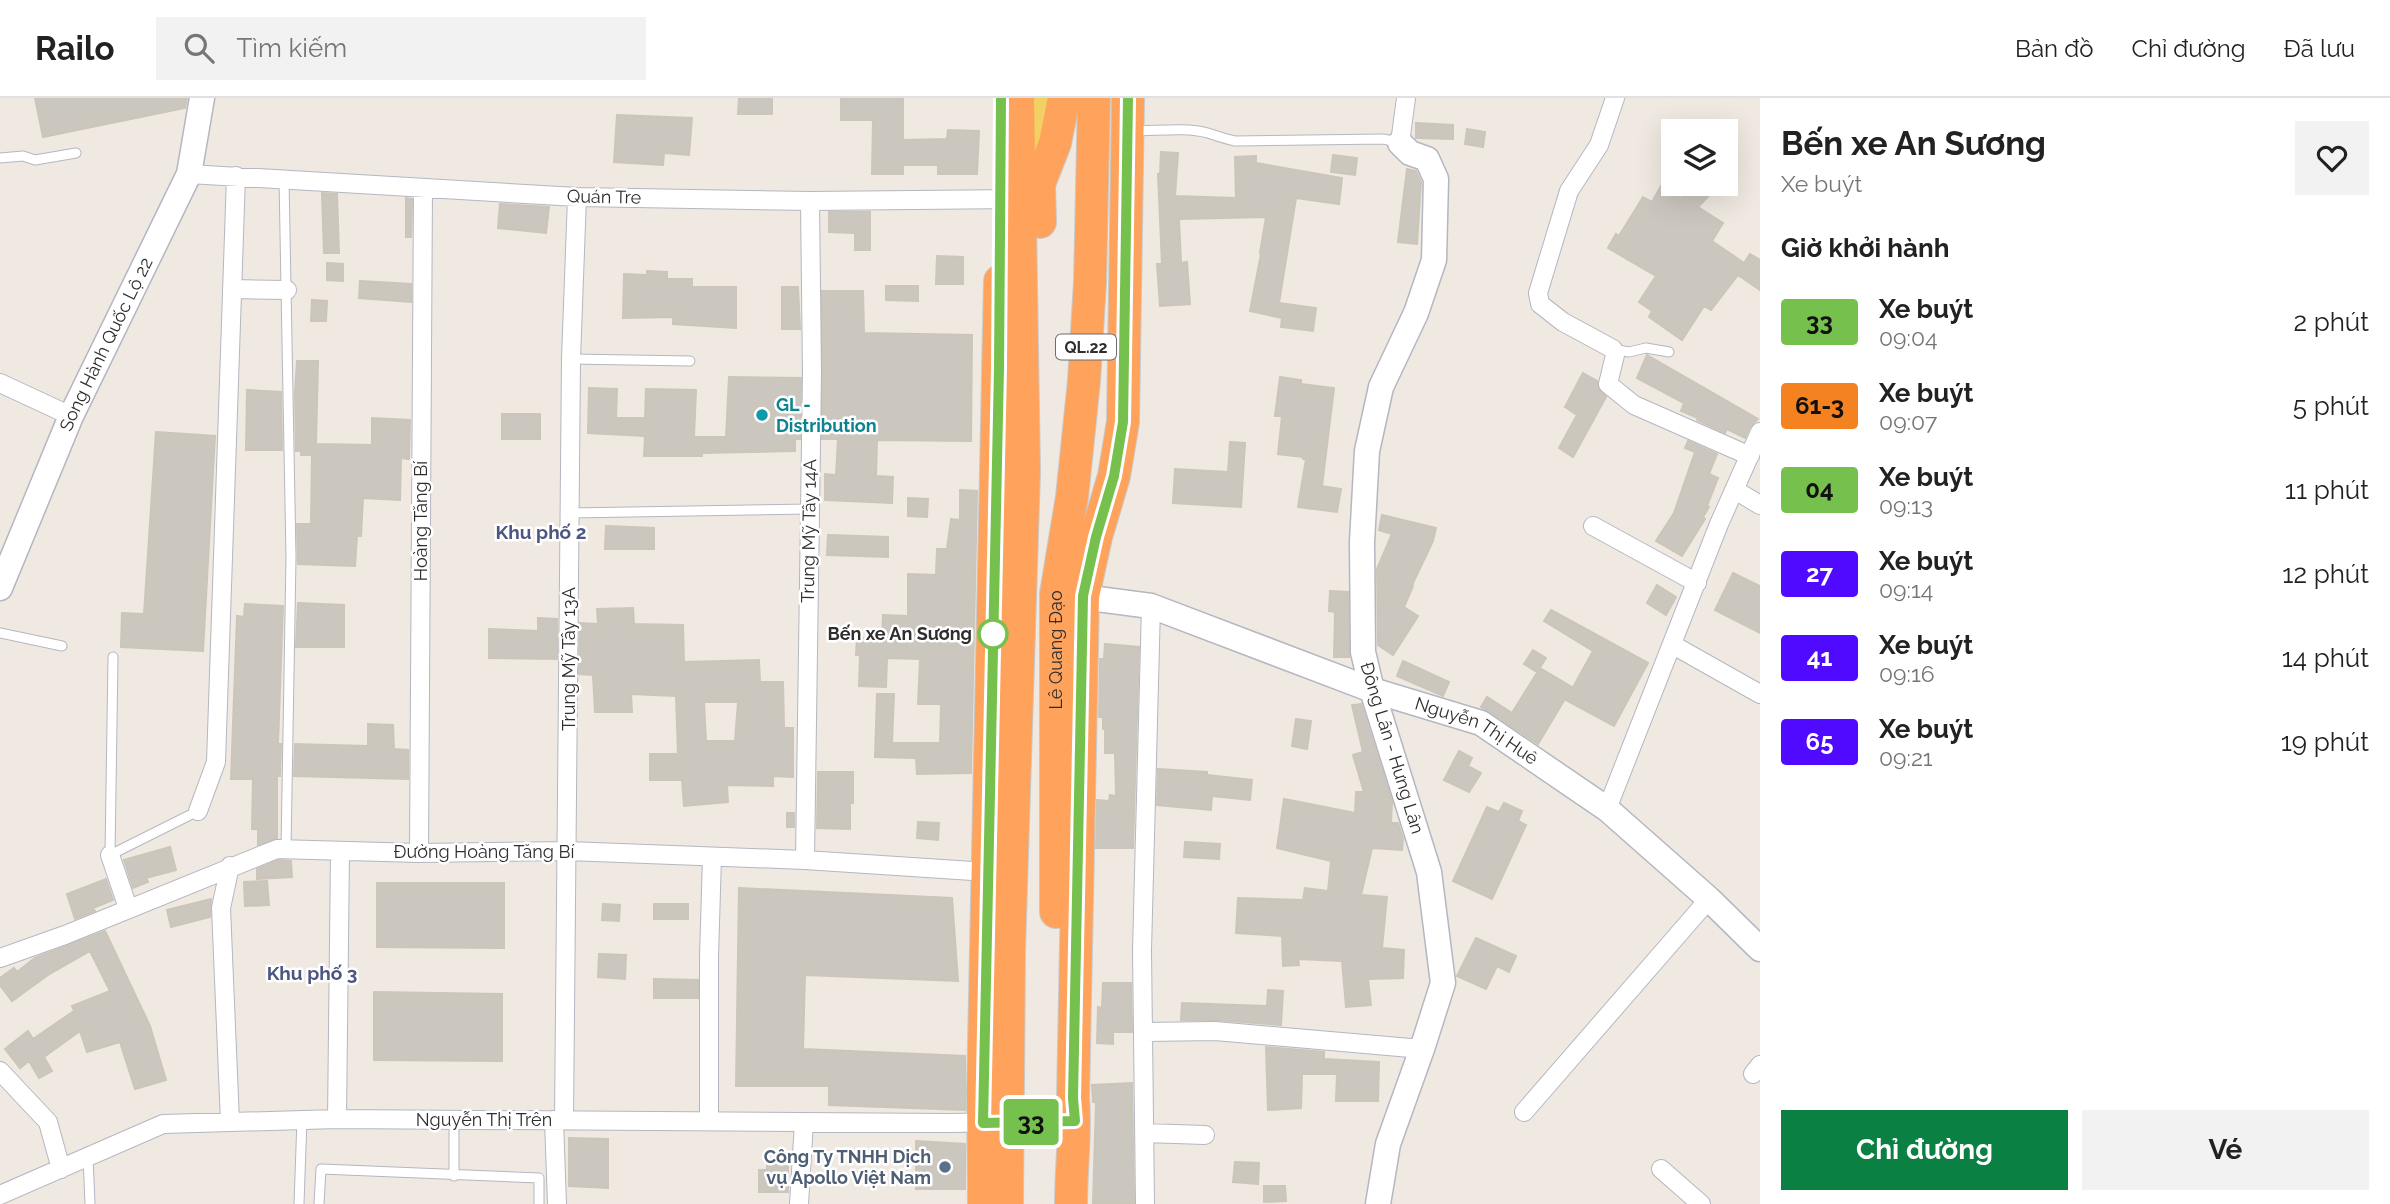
<!DOCTYPE html>
<html lang="vi">
<meta charset="utf-8">
<style>
:root{--surface:#fff;--page:#f2f2f2;--text:#222;--muted:#767676;--line:#e0e0e0;--accent:#0b8043}
body{margin:0;font-family:Raleway,sans-serif;background:var(--page);color:var(--text);height:100vh;display:flex;flex-direction:column;font-size:26px;white-space:nowrap}
*{box-sizing:border-box;margin:0}
p{font-size:23px;color:var(--muted)}
.icon{flex:none;width:38px;height:38px;fill:none;stroke:currentColor;stroke-width:2;stroke-linecap:round;stroke-linejoin:round}
.map{position:relative;flex:1;overflow:hidden}
.drawer{display:flex;flex-direction:column;background:var(--surface);width:630px}
.drawer>*{flex:none}
.badge{padding:0 14px;border-radius:5px;font-size:24px;line-height:46px}
.controls{position:absolute;left:1661px;top:21px;display:grid;gap:14px}
.controls a{display:grid;place-items:center;width:77px;height:77px;border-radius:0px;background:var(--surface);box-shadow:0 7px 28px #0002;font-size:35px}
.map>.badge{position:absolute;translate:-50% -50%;box-shadow:0 0 0 4px #fff}
h2{padding:0 21px;font-size:26px;line-height:63px}
.round{display:grid;place-items:center;flex:none;width:74px;height:74px;border-radius:0px;background:var(--page)}
.head{display:flex;align-items:center;justify-content:space-between;height:119px;padding:0 21px}
h1{font-size:33px;font-weight:700;line-height:52px}
.action{display:flex;gap:14px;margin-top:auto;padding:14px 21px}
.action a{flex:1;height:80px;border-radius:0px;background:var(--accent);color:#fff;font-size:28px;font-weight:700;line-height:80px;text-align:center}
.action a+a{background:var(--page);color:var(--text)}
ul{padding:0;list-style:none}
li{display:flex;align-items:center;gap:21px;height:84px;padding:0 21px}
li div{flex:1}
li b{display:block;font-size:26px}
li em{font-style:normal}
li .badge{min-width:77px;font-weight:700;text-align:center}
header{display:flex;align-items:center;gap:42px;box-sizing:border-box;height:98px;padding:0 35px;background:var(--surface);border-bottom:2px solid var(--line)}
header strong{font-size:33px}
nav{display:flex;gap:38px;margin-inline-start:auto;font-size:24px}
.search{width:490px;height:63px;background:var(--page);display:flex;align-items:center;gap:18px;box-sizing:border-box;padding:0 24px;border-radius:0px;color:var(--muted);font-size:26px}
main{display:flex;flex:1;min-height:0}
.map>svg:first-child{display:block}
</style>
<header>
<strong>Railo</strong>
<div class="search"><svg class="icon" aria-label="search" viewBox="0 0 24 24"><circle cx="10" cy="10" r="6"/><path d="M15 15l6 6"/></svg>Tìm kiếm</div>
<nav><a>Bản đồ</a><a>Chỉ đường</a><a>Đã lưu</a></nav>
</header>
<main>
<div class="map">
<svg width="1760" height="1106" viewBox="0 0 1760 1106">
<rect width="100%" height="100%" fill="#efe9e1"/>
<path fill="#cbc7bf" stroke="#cbc5ba" stroke-width="2" fill-rule="evenodd" d="M 35,0 L 187,0 L 185,10 L 43,39 Z
M 739,0 L 772,0 L 772,16 L 738,16 Z
M 841,0 L 903,0 L 903,42 L 947,41 L 948,32 L 979,33 L 977,76 L 938,76 L 938,67 L 903,67 L 903,76 L 872,76 L 873,22 L 841,22 Z
M 617,17 L 692,20 L 689,57 L 664,55 L 663,67 L 614,64 Z
M 1416,25 L 1453,27 L 1453,41 L 1416,40 Z
M 1467,31 L 1485,34 L 1483,49 L 1465,46 Z
M 1161,54 L 1178,55 L 1175,98 L 1236,100 L 1235,59 L 1256,58 L 1256,65 L 1342,80 L 1339,106 L 1296,100 L 1279,205 L 1316,210 L 1313,233 L 1281,229 L 1282,220 L 1250,213 L 1261,156 L 1260,155 L 1266,119 L 1179,121 L 1181,165 L 1187,164 L 1190,206 L 1160,208 L 1157,166 L 1162,166 L 1161,144 L 1158,76 L 1160,76 Z
M 1333,57 L 1357,60 L 1355,77 L 1331,74 Z
M 1407,71 L 1416,73 L 1421,84 L 1417,146 L 1398,144 Z
M 1694,86 L 1720,86 L 1698,109 L 1723,125 L 1712,143 L 1744,165 L 1750,156 L 1760,162 L 1760,192 L 1738,177 L 1711,212 L 1704,208 L 1682,242 L 1649,219 L 1652,213 L 1639,204 L 1656,178 L 1608,150 L 1616,136 L 1619,138 L 1643,99 L 1652,104 L 1661,88 L 1681,100 Z
M 322,95 L 337,96 L 339,155 L 324,155 Z
M 406,100 L 412,101 L 411,139 L 406,139 Z
M 500,106 L 549,109 L 546,135 L 498,130 Z
M 829,114 L 870,114 L 870,152 L 855,152 L 855,135 L 829,134 Z
M 937,158 L 963,159 L 963,186 L 936,186 Z
M 327,165 L 343,166 L 343,183 L 327,182 Z
M 647,173 L 667,174 L 667,181 L 692,181 L 692,189 L 736,189 L 736,230 L 673,226 L 673,219 L 623,220 L 624,176 L 647,177 Z
M 360,183 L 411,186 L 411,204 L 359,200 Z
M 886,188 L 918,188 L 918,203 L 886,202 Z
M 782,189 L 798,189 L 800,231 L 782,231 Z
M 822,193 L 863,193 L 864,235 L 972,237 L 971,343 L 877,342 L 876,378 L 893,379 L 892,405 L 825,402 L 825,376 L 836,377 L 838,341 L 822,341 Z
M 312,202 L 327,203 L 326,223 L 311,223 Z
M 1647,257 L 1758,321 L 1750,329 L 1745,340 L 1727,331 L 1725,335 L 1697,322 L 1698,320 L 1681,313 L 1684,305 L 1637,280 Z
M 297,263 L 318,263 L 316,346 L 372,347 L 372,320 L 410,322 L 409,361 L 401,360 L 400,402 L 363,400 L 361,438 L 357,438 L 355,468 L 298,466 L 297,426 L 311,426 L 312,357 L 301,357 L 301,353 L 296,353 L 295,294 Z
M 1583,275 L 1597,283 L 1598,290 L 1606,299 L 1573,359 L 1559,350 L 1577,317 L 1565,309 Z
M 729,279 L 801,280 L 800,341 L 795,341 L 795,353 L 702,355 L 702,358 L 644,358 L 645,338 L 588,335 L 589,290 L 617,291 L 616,320 L 645,320 L 646,291 L 696,292 L 694,339 L 726,339 Z
M 1280,279 L 1301,282 L 1301,286 L 1334,290 L 1322,388 L 1341,391 L 1337,414 L 1298,409 L 1306,361 L 1303,361 L 1303,359 L 1278,356 L 1282,318 L 1275,318 Z
M 247,292 L 281,294 L 282,352 L 246,352 Z
M 502,316 L 540,316 L 540,341 L 502,341 Z
M 156,334 L 215,338 L 203,553 L 121,549 L 122,515 L 144,516 Z
M 1688,343 L 1717,356 L 1709,376 L 1718,380 L 1707,408 L 1709,409 L 1703,419 L 1705,421 L 1682,458 L 1656,443 L 1674,415 L 1695,354 L 1685,350 Z
M 1230,344 L 1245,345 L 1241,409 L 1173,405 L 1175,371 L 1228,374 Z
M 960,392 L 977,393 L 971,675 L 917,676 L 916,660 L 875,659 L 877,596 L 894,596 L 892,645 L 940,645 L 941,606 L 918,606 L 920,561 L 887,560 L 886,589 L 859,588 L 860,557 L 856,557 L 857,540 L 882,541 L 883,517 L 908,518 L 908,476 L 936,477 L 937,451 L 947,451 L 951,421 L 960,422 Z
M 908,400 L 928,401 L 927,419 L 908,418 Z
M 1382,417 L 1436,430 L 1433,443 L 1412,487 L 1413,488 L 1404,509 L 1418,518 L 1393,557 L 1378,547 L 1377,471 L 1392,436 L 1379,432 Z
M 606,428 L 654,430 L 654,451 L 605,451 Z
M 828,437 L 888,439 L 888,459 L 827,457 Z
M 1733,475 L 1760,488 L 1760,535 L 1715,512 Z
M 1657,487 L 1676,499 L 1666,517 L 1647,505 Z
M 1330,493 L 1348,494 L 1349,559 L 1334,559 L 1335,514 L 1329,513 Z
M 298,505 L 344,507 L 344,549 L 296,549 Z
M 245,506 L 283,508 L 278,646 L 281,646 L 280,678 L 277,678 L 277,740 L 258,747 L 258,731 L 252,731 L 253,681 L 231,681 L 237,518 L 244,519 Z
M 633,510 L 634,526 L 683,527 L 684,564 L 759,562 L 760,584 L 783,584 L 784,630 L 793,630 L 793,679 L 773,678 L 773,688 L 727,687 L 728,704 L 684,708 L 682,682 L 650,682 L 650,656 L 678,656 L 676,598 L 631,596 L 632,614 L 595,614 L 593,577 L 579,576 L 580,525 L 598,526 L 597,511 ZM 704,604 L 738,604 L 735,643 L 706,643 Z
M 1551,512 L 1648,565 L 1614,628 L 1566,602 L 1593,553 L 1544,523 Z
M 538,520 L 557,521 L 557,561 L 489,560 L 489,531 L 538,533 Z
M 1105,546 L 1139,549 L 1133,750 L 1096,750 L 1097,702 L 1109,703 L 1110,697 L 1116,698 L 1115,655 L 1105,655 L 1105,631 L 1103,631 L 1103,619 L 1099,619 L 1100,561 L 1104,561 Z
M 1533,552 L 1546,560 L 1537,574 L 1524,566 Z
M 1403,563 L 1449,584 L 1443,598 L 1397,578 Z
M 1540,570 L 1572,589 L 1538,646 L 1489,613 L 1481,609 L 1487,599 L 1512,615 Z
M 1361,606 L 1392,704 L 1391,725 L 1398,725 L 1403,741 L 1402,752 L 1372,750 L 1361,797 L 1387,799 L 1382,850 L 1404,852 L 1403,880 L 1368,881 L 1371,907 L 1346,909 L 1342,863 L 1298,861 L 1299,867 L 1283,868 L 1282,838 L 1236,835 L 1238,800 L 1303,802 L 1305,790 L 1328,793 L 1331,763 L 1277,750 L 1284,701 L 1355,715 L 1356,694 L 1364,694 L 1353,657 L 1363,654 L 1352,607 Z
M 1296,621 L 1311,623 L 1307,651 L 1292,648 Z
M 368,626 L 393,627 L 394,651 L 408,652 L 408,681 L 294,678 L 295,646 L 368,648 Z
M 1459,653 L 1472,660 L 1468,668 L 1481,675 L 1469,694 L 1444,682 Z
M 1158,671 L 1207,674 L 1207,677 L 1252,682 L 1250,702 L 1212,698 L 1211,712 L 1157,707 Z
M 818,674 L 853,674 L 853,705 L 850,705 L 850,731 L 817,730 Z
M 1504,705 L 1522,713 L 1518,723 L 1526,727 L 1492,801 L 1453,783 L 1487,709 L 1499,714 Z
M 787,715 L 794,715 L 794,729 L 787,729 Z
M 918,724 L 939,725 L 938,742 L 917,740 Z
M 1185,744 L 1220,746 L 1219,761 L 1184,759 Z
M 170,749 L 176,772 L 146,780 L 148,784 L 133,790 L 124,762 Z
M 279,762 L 291,763 L 292,779 L 257,781 L 257,771 Z
M 106,781 L 113,802 L 93,810 L 95,813 L 75,821 L 67,796 Z
M 267,783 L 269,807 L 245,808 L 244,784 Z
M 377,785 L 504,785 L 504,850 L 377,849 Z
M 739,790 L 952,800 L 958,883 L 805,877 L 803,951 L 965,958 L 965,1012 L 829,1007 L 829,988 L 736,988 Z
M 211,801 L 210,819 L 171,829 L 167,812 Z
M 603,806 L 620,807 L 619,823 L 602,822 Z
M 654,806 L 688,806 L 688,821 L 654,821 Z
M 105,833 L 150,928 L 166,982 L 135,991 L 120,944 L 87,954 L 80,933 L 44,959 L 52,973 L 39,980 L 29,963 L 20,970 L 5,951 L 28,933 L 33,941 L 74,913 L 72,908 L 110,893 L 90,853 L 48,877 L 12,903 L 0,887 L 0,880 L 14,870 L 17,874 L 35,860 Z
M 1476,840 L 1516,858 L 1509,874 L 1497,868 L 1486,891 L 1457,878 Z
M 599,856 L 626,857 L 625,881 L 598,879 Z
M 654,881 L 698,882 L 698,900 L 654,900 Z
M 1103,885 L 1131,885 L 1132,934 L 1113,934 L 1113,946 L 1097,945 L 1098,909 L 1102,910 Z
M 1268,892 L 1283,893 L 1281,927 L 1216,922 L 1181,922 L 1182,905 L 1267,908 Z
M 374,894 L 502,896 L 502,963 L 374,962 Z
M 1266,949 L 1324,954 L 1324,961 L 1379,964 L 1378,1003 L 1336,1003 L 1337,976 L 1302,976 L 1301,1010 L 1268,1012 Z
M 1132,985 L 1134,1106 L 1093,1105 L 1096,1004 L 1093,1004 L 1092,987 Z
M 569,1040 L 608,1041 L 608,1090 L 569,1088 Z
M 916,1043 L 965,1046 L 965,1091 L 916,1091 Z
M 767,1063 L 788,1063 L 788,1094 L 759,1094 L 759,1072 L 767,1072 Z
M 1235,1064 L 1259,1065 L 1258,1086 L 1233,1084 Z
M 1264,1088 L 1285,1088 L 1286,1103 L 1264,1104 Z"/>
<g fill="none" stroke-linecap="round" stroke-linejoin="round">
<defs>
<path id="lane" d="M 1134,33 C 1158,33 1185,29 1208,35 C 1217,38 1225,41 1235,43 L 1383,41 L 1398,44
M 0,60 L 23,58 L 35,62 L 76,55
M 284,81 L 291,459 L 286,751
M 1613,251 L 1629,254 L 1646,250 L 1669,254
M 571,261 L 690,263
M 571,415 L 810,411
M 0,535 L 62,548
M 113,559 L 110,757 L 198,713
M 88,1059 L 90,1106
M 454,1078 L 454,1022
M 299,1106 L 302,1021
M 319,1106 L 321,1071 L 539,1080 L 539,1106"/>
<path id="street" d="M 1615,0 L 1599,47 L 1569,93 L 1538,195 L 1540,206 L 1563,224 L 1613,251 L 1615,257 L 1608,286 L 1634,307 L 1750,358
M 1400,45 L 1406,0
M 189,76 L 577,99 L 810,103 L 1019,101
M 232,191 L 287,192
M 0,285 L 71,318
M 1735,392 L 1760,407
M 1593,428 L 1697,485
M 1673,547 L 1760,596
M 1607,711 L 1719,426 L 1760,334
M 198,713 L 216,664 L 236,78
M 419,755 L 423,90
M 110,757 L 128,810
M 805,762 L 812,275 L 810,103
M 0,860 L 65,837 L 277,751 L 419,755 L 568,753 L 805,762 L 988,774
M 1144,934 L 1215,933 L 1422,951
M 0,973 L 48,1024 L 61,1071
M 1753,976 L 1760,967
M 1524,1014 L 1709,801
M 337,1021 L 340,754
M 554,1022 L 557,1106
M 564,1022 L 571,261 L 577,99
M 709,1023 L 709,859 L 712,759
M 230,1024 L 221,810 L 230,768
M 1145,1035 L 1205,1037
M 1661,1071 L 1701,1106
M 0,1097 L 163,1026 L 337,1021 L 948,1025 L 1075,1023
M 799,1106 L 804,1024
M 1145,1106 L 1142,852 L 1151,508"/>
<g id="secondary">
<path id="s1" d="M 0,490 L 71,318 L 189,76 L 202,0"/>
<path id="s2" d="M 1067,497 L 1151,508 L 1372,592 L 1481,625 L 1607,711 L 1709,801 L 1760,851"/>
<path d="M 1378,1106 L 1388,1046 L 1422,951 L 1443,885 L 1429,774 L 1372,592 L 1363,554 L 1362,444 L 1367,353 L 1381,289 L 1416,215 L 1434,162 L 1436,81 L 1427,61 L 1410,55 L 1400,45"/>
</g>
<path id="primary" d="M 1039,78 L 1040,0"/>
<g id="highway">
<path d="M 1040,124 L 1039,86 L 1055,45 L 1064,0"/>
<path id="s3" d="M 1056,814 L 1056,496 L 1072,399 L 1084,283 L 1090,184 L 1094,0"/>
<path d="M 984,1106 L 983,995 L 1000,183"/>
<path d="M 1007,1106 L 1009,852 L 1024,373 L 1018,0"/>
<path d="M 1071,1106 C 1071,1070 1076,1035 1073,1000 L 1083,498 L 1096,439 L 1114,378 L 1123,324 L 1128,0"/>
</g>
</defs>
<use href="#lane" stroke="#b4b7c1" stroke-width="11"/>
<use href="#street" stroke="#b4b7c1" stroke-width="20"/>
<use href="#secondary" stroke="#b4b7c1" stroke-width="27"/>
<use href="#primary" stroke="#c9c9c9" stroke-width="31"/>
<use href="#highway" stroke="#c9c9c9" stroke-width="34"/>
<use href="#lane" stroke="#fff" stroke-width="9"/>
<use href="#street" stroke="#fff" stroke-width="18"/>
<use href="#secondary" stroke="#fff" stroke-width="24"/>
<use href="#primary" stroke="#f2d163" stroke-width="28"/>
<use href="#highway" stroke="#ffa35c" stroke-width="32"/>
</g>
<g fill="none" stroke-linecap="round" stroke-linejoin="round">
<defs>
<path id="line" d="M 1001,0 L 999,270 L 983,1025 L 1075,1023 L 1073,1000 L 1083,498 L 1096,439 L 1114,378 L 1123,324 L 1128,0"/>
</defs>
<use href="#line" stroke="#fff" stroke-width="16"/>
<use href="#line" stroke="#76c04d" stroke-width="10"/>
</g>
<circle fill="#0f9aa8" stroke="#fff" stroke-width="2.5" cx="762" cy="317" r="7"/>
<circle fill="#fff" stroke="#76c04d" stroke-width="3.5" cx="993" cy="536" r="14"/>
<circle fill="#5c6f8a" stroke="#fff" stroke-width="2.5" cx="945" cy="1069" r="7"/>
<g text-anchor="middle" stroke-width="5" stroke-linejoin="round" paint-order="stroke">
<rect fill="#fff" stroke="#6d6d6d" stroke-width="2" x="1056" y="236.5" width="60" height="25" rx="5"/>
<g font-size="16" font-weight="bold" fill="#2e2e2e">
<text x="1086" y="255">QL.22</text>
</g>
<g font-size="18" fill="#2e2e2e" stroke="#fff">
<text transform="translate(604 99) rotate(1)" y="6">Quán Tre</text>
<text dy="6" stroke="none"><textPath href="#s1" startOffset="266">Song Hành Quốc Lộ 22</textPath></text>
<text transform="translate(421 423) rotate(-90)" y="6">Hoàng Tăng Bí</text>
<text transform="translate(809 433) rotate(-89)" y="6">Trung Mỹ Tây 14A</text>
<text dy="6" stroke="none"><textPath href="#s3" startOffset="262">Lê Quang Đạo</textPath></text>
<text transform="translate(569 561) rotate(-90)" y="6">Trung Mỹ Tây 13A</text>
<text dy="6" stroke="none"><textPath href="#s2" startOffset="434">Nguyễn Thị Huê</textPath></text>
<text transform="translate(1392 650) rotate(73)" y="6">Đông Lân - Hưng Lân</text>
<text x="484" y="760">Đường Hoàng Tăng Bí</text>
<text x="484" y="1028">Nguyễn Thị Trên</text>
</g>
<g font-size="18" font-weight="bold" fill="#0d838f" stroke="#fff" text-anchor="start">
<text x="776" y="313">GL -<tspan x="776" dy="21">Distribution</tspan></text>
</g>
<g font-size="18" font-weight="bold" fill="#2e2e2e" stroke="#fff" text-anchor="end">
<text x="972" y="542">Bến xe An Sương</text>
</g>
<g font-size="18" font-weight="bold" fill="#4e5e75" stroke="#fff" text-anchor="end">
<text x="931" y="1065">Công Ty TNHH Dịch<tspan x="931" dy="21">vụ Apollo Việt Nam</tspan></text>
</g>
<g font-size="19" font-weight="bold" fill="#4d5680" stroke="#fff">
<text x="541" y="441">Khu phố 2</text>
<text x="312" y="882">Khu phố 3</text>
</g>
</g>
</svg>
<div class="controls">
<a><svg class="icon" aria-label="layers" viewBox="0 0 24 24"><path d="M12 4l9 5-9 5-9-5zM3 14l9 5 9-5"/></svg></a>
</div>
<b class="badge" style="left:1031px;top:1024px;background:#76c04d;color:#111">33</b>
</div>
<section class="drawer">
<div class="head"><div><h1>Bến xe An Sương</h1><p>Xe buýt</p></div><a class="round"><svg class="icon" aria-label="heart" viewBox="0 0 24 24"><path d="M12 20l-8-8c-3-5 5-10 8-4 3-6 11-1 8 4z"/></svg></a></div>
<h2>Giờ khởi hành</h2>
<ul>
<li><span class="badge" style="background:#76c04d;color:#111">33</span><div><b>Xe buýt</b><p>09:04</p></div><em>2 phút</em></li>
<li><span class="badge" style="background:#f58220;color:#111">61-3</span><div><b>Xe buýt</b><p>09:07</p></div><em>5 phút</em></li>
<li><span class="badge" style="background:#76c04d;color:#111">04</span><div><b>Xe buýt</b><p>09:13</p></div><em>11 phút</em></li>
<li><span class="badge" style="background:#4f0aff;color:#fff">27</span><div><b>Xe buýt</b><p>09:14</p></div><em>12 phút</em></li>
<li><span class="badge" style="background:#4f0aff;color:#fff">41</span><div><b>Xe buýt</b><p>09:16</p></div><em>14 phút</em></li>
<li><span class="badge" style="background:#4f0aff;color:#fff">65</span><div><b>Xe buýt</b><p>09:21</p></div><em>19 phút</em></li>
</ul>
<div class="action"><a>Chỉ đường</a><a>Vé</a></div>
</section>
</main>
